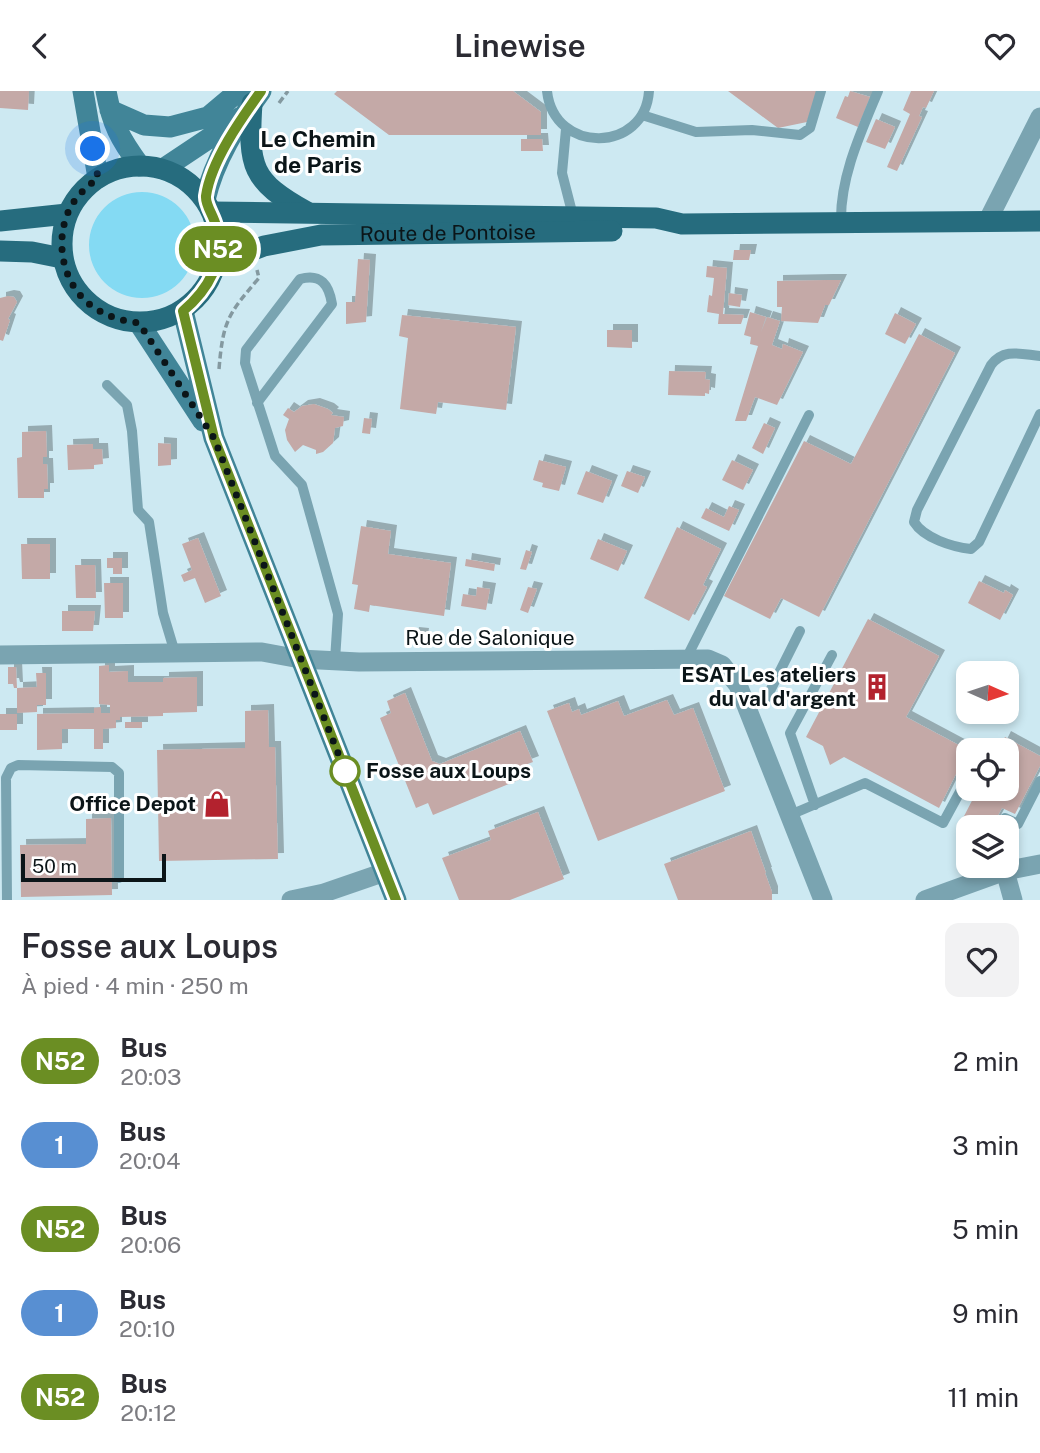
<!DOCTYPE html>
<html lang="fr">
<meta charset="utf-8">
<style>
:root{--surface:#fff;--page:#f2f2f3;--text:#2b2b33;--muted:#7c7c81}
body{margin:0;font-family:"Public Sans",sans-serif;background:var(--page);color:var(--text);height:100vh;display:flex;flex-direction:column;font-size:26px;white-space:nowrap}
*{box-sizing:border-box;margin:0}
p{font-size:23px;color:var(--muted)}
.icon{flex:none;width:38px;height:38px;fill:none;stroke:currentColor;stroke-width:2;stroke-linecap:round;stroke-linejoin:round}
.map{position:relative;height:809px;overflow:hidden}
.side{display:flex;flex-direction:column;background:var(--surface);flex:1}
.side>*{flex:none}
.badge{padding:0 14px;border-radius:23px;font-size:24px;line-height:46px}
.needle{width:46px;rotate:93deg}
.buttons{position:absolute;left:956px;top:570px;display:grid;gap:14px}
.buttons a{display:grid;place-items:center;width:63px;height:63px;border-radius:14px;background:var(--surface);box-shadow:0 4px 10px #0003;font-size:35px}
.scale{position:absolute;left:21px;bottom:18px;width:145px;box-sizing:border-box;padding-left:7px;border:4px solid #0b1518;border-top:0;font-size:19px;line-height:24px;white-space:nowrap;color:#0b1518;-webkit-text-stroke:5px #fff;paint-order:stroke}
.you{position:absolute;width:35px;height:35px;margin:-18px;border:5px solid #fff;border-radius:50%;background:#1a73e8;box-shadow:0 0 0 10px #1a73e833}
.map>.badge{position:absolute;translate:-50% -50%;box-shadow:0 0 0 4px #fff}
.round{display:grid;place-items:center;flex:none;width:74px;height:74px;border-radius:14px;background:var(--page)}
.head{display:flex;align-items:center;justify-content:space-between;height:119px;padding:0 21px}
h1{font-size:33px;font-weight:600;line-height:52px}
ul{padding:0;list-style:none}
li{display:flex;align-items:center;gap:21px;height:84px;padding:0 21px}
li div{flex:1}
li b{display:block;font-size:26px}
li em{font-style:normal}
li .badge{min-width:77px;font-weight:700;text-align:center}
header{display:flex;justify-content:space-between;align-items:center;height:91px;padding:0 21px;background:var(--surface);font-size:32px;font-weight:600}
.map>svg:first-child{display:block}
</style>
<header><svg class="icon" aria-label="back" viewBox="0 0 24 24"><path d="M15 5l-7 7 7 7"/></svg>Linewise<svg class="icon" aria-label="heart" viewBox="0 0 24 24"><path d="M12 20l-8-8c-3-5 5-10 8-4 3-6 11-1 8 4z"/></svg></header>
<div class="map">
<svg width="1040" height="809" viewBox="0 0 1040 809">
<defs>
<filter id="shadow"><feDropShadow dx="6" dy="-6" stdDeviation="0" flood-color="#0004"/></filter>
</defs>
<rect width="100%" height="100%" fill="#cde9f2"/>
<path fill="#84daf3" d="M89 154a53 53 0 1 1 106 0a53 53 0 1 1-106 0Z"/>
<path fill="#c4a9a7" filter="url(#shadow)" d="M 0,0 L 29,0 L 28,19 L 0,17 Z
M 337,0 L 513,0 L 541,21 L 541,44 L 389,44 L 334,3 Z
M 728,0 L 817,0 L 807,31 L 778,37 Z
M 850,0 L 870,6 L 858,36 L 836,27 L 845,5 L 848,6 Z
M 911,0 L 934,0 L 926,17 L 923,16 L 919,25 L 922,26 L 897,80 L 887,76 L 910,23 L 903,19 Z
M 876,28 L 895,36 L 885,58 L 866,51 Z
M 521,48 L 542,48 L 543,60 L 521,60 Z
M 734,159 L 751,159 L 749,169 L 733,169 Z
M 358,168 L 370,169 L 366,231 L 346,233 L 346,211 L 355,211 Z
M 707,175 L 727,177 L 723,223 L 744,224 L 741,233 L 718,233 L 719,223 L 707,221 L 709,204 L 712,205 L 714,187 L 706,186 Z
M 827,189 L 841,189 L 829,214 L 825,214 L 818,232 L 781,230 L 782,216 L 777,216 L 777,190 Z
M 729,202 L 742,204 L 740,216 L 728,214 Z
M 8,205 L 14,206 L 17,211 L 8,228 L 10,229 L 3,250 L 0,249 L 0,207 Z
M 750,221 L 766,226 L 761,241 L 767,226 L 780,230 L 772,254 L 782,258 L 783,253 L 803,261 L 777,314 L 755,306 L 746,330 L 735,330 L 758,255 L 750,253 L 751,246 L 744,244 Z
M 895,222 L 916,233 L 905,253 L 885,243 Z
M 402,224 L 516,236 L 506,319 L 438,311 L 436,323 L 400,318 L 408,247 L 399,245 Z
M 607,239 L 632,239 L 632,257 L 607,256 Z
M 919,243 L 955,262 L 819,526 L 781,507 L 770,528 L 724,505 L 804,350 L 851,373 Z
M 669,280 L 706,281 L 705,288 L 710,289 L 709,303 L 705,302 L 705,305 L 668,304 Z
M 314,313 L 328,318 L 333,322 L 331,324 L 344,326 L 343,335 L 335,337 L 333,352 L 323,361 L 316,363 L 316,359 L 303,354 L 295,361 L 287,349 L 285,339 L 289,328 L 283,324 L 288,317 L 294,321 L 302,315 Z
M 364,327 L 372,328 L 370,343 L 362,342 Z
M 764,332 L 775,337 L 763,363 L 752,357 Z
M 46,340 L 47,366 L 43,366 L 43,373 L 47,373 L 48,398 L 44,398 L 44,407 L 18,407 L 17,367 L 22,366 L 22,341 Z
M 158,352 L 171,353 L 171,374 L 158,375 Z
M 93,353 L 93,358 L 102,358 L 103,373 L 94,374 L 94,378 L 68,379 L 67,354 Z
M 539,369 L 566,376 L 559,400 L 542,396 L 543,392 L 533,389 Z
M 732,369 L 753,379 L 743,399 L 722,389 Z
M 586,380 L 612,390 L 603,412 L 577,403 Z
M 627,380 L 645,386 L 638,402 L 621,395 Z
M 729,415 L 739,419 L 729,440 L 701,427 L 706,417 L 724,426 Z
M 361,435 L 391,440 L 388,463 L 451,472 L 444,525 L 370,514 L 369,521 L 354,518 L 358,494 L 352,493 Z
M 677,436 L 721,458 L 703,494 L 707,496 L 689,530 L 644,507 Z
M 198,447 L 221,505 L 205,512 L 195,487 L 184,491 L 181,484 L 192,479 L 182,453 Z
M 598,448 L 627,460 L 618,480 L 590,468 Z
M 21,453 L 50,453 L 50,488 L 22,488 Z
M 526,459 L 532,461 L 526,479 L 520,478 Z
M 107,467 L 122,467 L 122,483 L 113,483 L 113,477 L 107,477 Z
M 466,468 L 495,473 L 494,480 L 465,475 Z
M 75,474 L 95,474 L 96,507 L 76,507 Z
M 979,490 L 1004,502 L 1005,499 L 1013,504 L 1000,529 L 968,512 Z
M 104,492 L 123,492 L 123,527 L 105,527 Z
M 477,496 L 490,498 L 486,519 L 461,515 L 463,503 L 476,505 Z
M 528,496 L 537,498 L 528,522 L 520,519 Z
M 62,520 L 95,520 L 93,540 L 62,540 Z
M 868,528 L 939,565 L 906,626 L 968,659 L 939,717 L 844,666 L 830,674 L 823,655 L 806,646 Z
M 413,542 L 423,543 L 422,549 L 412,546 Z
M 109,574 L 109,581 L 128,580 L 128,591 L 163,591 L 163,587 L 197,586 L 197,621 L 163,622 L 163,625 L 120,626 L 120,629 L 116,629 L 116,637 L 103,638 L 103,658 L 94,658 L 94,638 L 62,638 L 62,658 L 37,659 L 37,623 L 94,622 L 94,617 L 101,616 L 101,622 L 110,622 L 110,614 L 99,613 L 99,575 Z
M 8,576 L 16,576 L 17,597 L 37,596 L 36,582 L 46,582 L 46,614 L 37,614 L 37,621 L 17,622 L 17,597 L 14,597 L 13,593 L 8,593 Z
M 405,602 L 432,670 L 440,673 L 520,640 L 533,671 L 517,677 L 521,688 L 433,724 L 428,712 L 416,717 L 380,627 L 391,622 L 387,610 Z
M 667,609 L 674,624 L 693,617 L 725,700 L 598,750 L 547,620 L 569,612 L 572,621 L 579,618 L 581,624 L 618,610 L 624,625 Z
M 268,619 L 269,656 L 275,656 L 278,768 L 159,770 L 157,659 L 245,657 L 245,620 Z
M 0,623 L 17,623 L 17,639 L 0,639 Z
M 125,631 L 142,631 L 142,637 L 125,637 Z
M 1005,646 L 1040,665 L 1040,675 L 1015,723 L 1002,717 L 991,737 L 972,737 L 961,731 L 978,698 L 1006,698 L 1006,660 L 998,660 Z
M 538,721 L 564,788 L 510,809 L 459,809 L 442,767 L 491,749 L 488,740 Z
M 111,727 L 112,804 L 21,806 L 20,754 L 86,753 L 86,728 Z
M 751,740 L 766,782 L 765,782 L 772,801 L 772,809 L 678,809 L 664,773 Z"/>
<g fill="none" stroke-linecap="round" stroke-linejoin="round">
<path stroke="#8499a0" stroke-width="3.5" stroke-dasharray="7 3.5" stroke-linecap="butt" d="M 279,12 L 288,0
M 219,278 C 223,230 228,223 259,187 L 257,179"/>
<path stroke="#7aa4b1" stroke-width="10" d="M 547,0 C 554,64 645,62 649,0
M 642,24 L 696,41 L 752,39 L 800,44 L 810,37 L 821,0
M 566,38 L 562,82 L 573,125
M 841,131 C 840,86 861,41 878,0
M 1040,265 C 1020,263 1004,257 991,274 L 917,419 L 914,431 C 924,447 952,456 971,458 L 979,451 L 1040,323
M 107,294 L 127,314 L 132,340 L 138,419 L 149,431 L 163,522 L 175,562
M 257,312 L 332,213 C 329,194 321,182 300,188 L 246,259 L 245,272 L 275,365 L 302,394 L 338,523 L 335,569
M 686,568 L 809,324
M 747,617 L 766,608 L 800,540
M 981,660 L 986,652
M 815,714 L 790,642 L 832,564
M 790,724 L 865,692 L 943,732 L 968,686
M 1000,737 L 1005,727 L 1018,733 L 1040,690
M 7,809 L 6,687 L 11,677 L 18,674 L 112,676 L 119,682 L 119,787"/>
<path stroke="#7aa4b1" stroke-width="19" d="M 987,131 L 1040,26
M 0,564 L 262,561 L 300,568 L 359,571 L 708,568 L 722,574 L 738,594 L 823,809
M 1005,780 L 1013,809
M 291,809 L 324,802 L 385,781
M 925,809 L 1005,780 L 1040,773"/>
<path stroke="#418598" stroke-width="21" d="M 83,0 L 98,87
M 106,0 C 112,33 120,48 140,75
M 110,19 L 144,34 L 170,36 L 208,26 L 239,0
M 163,78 L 241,26
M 205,109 C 214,69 237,33 261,0
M 183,220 L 214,347 L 396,809
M 139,232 L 203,330"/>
<g stroke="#266c7e" stroke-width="21">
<path d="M 252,12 C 248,76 251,90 307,121"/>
<circle cx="140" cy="153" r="78"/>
<path d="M 212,121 L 656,127 L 682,133 L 1040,130"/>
<path d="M 0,130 L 67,123"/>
<path d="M 0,160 L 32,161 L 62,167"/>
<path id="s1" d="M 216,173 L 264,155 L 321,144 L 612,140"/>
</g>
</g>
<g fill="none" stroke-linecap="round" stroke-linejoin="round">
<defs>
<path id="line" d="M 261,0 C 241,28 211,70 206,105 C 205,114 214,125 216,135 C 226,169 208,199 183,220 L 214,347 L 396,809"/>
</defs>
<use href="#line" stroke="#fff" stroke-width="16"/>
<use href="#line" stroke="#6b8e23" stroke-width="10"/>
<path stroke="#0b1518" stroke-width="7" stroke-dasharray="0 12.6" d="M 93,58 L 98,87 C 85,97 72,109 67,124 C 54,158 66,201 98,219 C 111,227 124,230 139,232 L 214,347 L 345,680"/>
</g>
<defs>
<symbol id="building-bare" viewBox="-9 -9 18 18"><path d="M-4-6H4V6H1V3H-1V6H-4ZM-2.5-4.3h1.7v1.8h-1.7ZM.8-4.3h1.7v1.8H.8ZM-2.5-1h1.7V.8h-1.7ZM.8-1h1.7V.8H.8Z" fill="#b3222e" stroke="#fff" stroke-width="2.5" paint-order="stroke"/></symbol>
<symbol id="shop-bare" viewBox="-9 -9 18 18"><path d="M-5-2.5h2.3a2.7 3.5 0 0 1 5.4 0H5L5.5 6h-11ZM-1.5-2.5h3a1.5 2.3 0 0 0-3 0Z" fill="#b3222e" stroke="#fff" stroke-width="2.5" paint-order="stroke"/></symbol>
</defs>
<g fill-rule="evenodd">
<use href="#building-bare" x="858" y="577" width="38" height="38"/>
<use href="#shop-bare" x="198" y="694" width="38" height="38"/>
</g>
<circle fill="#fff" stroke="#6b8e23" stroke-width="3.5" cx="345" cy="680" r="14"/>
<g text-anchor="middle" stroke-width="6" stroke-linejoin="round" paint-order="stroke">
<g font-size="21" fill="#0b1518" stroke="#fff">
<text dy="7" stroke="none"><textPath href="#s1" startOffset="236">Route de Pontoise</textPath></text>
<text x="490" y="554">Rue de Salonique</text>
</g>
<g font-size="21" font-weight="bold" fill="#0b1518" stroke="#fff" text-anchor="end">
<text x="856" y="591">ESAT Les ateliers<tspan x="856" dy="24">du val d'argent</tspan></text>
<text x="196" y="720">Office Depot</text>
</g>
<g font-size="21" font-weight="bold" fill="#0b1518" stroke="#fff" text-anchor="start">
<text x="366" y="687">Fosse aux Loups</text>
</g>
<g font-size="23" font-weight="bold" fill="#0b1518" stroke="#fff">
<text x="318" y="56">Le Chemin<tspan x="318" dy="26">de Paris</tspan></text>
</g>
</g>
</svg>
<div class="buttons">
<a><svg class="needle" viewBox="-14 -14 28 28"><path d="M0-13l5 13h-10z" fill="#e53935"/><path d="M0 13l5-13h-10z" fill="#7c7c81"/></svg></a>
<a><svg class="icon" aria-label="locate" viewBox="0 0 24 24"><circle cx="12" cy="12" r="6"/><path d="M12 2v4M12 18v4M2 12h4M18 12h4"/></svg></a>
<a><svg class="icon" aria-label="layers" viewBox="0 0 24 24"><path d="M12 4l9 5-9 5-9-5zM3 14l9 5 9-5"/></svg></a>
</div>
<div class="scale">50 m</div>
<div class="you" style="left:93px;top:58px"></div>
<b class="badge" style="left:218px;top:158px;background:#6b8e23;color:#fff">N52</b>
</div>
<section class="side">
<div class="head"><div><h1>Fosse aux Loups</h1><p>À pied · 4 min · 250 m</p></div><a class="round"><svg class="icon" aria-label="heart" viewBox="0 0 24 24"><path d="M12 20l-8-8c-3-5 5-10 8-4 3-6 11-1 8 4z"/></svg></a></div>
<ul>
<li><span class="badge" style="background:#6b8e23;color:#fff">N52</span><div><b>Bus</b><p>20:03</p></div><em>2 min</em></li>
<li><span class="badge" style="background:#588fd2;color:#fff">1</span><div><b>Bus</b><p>20:04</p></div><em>3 min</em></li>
<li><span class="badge" style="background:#6b8e23;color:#fff">N52</span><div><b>Bus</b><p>20:06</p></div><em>5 min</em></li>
<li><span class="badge" style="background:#588fd2;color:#fff">1</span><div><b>Bus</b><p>20:10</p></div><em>9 min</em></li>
<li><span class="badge" style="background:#6b8e23;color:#fff">N52</span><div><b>Bus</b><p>20:12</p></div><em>11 min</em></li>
</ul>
</section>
